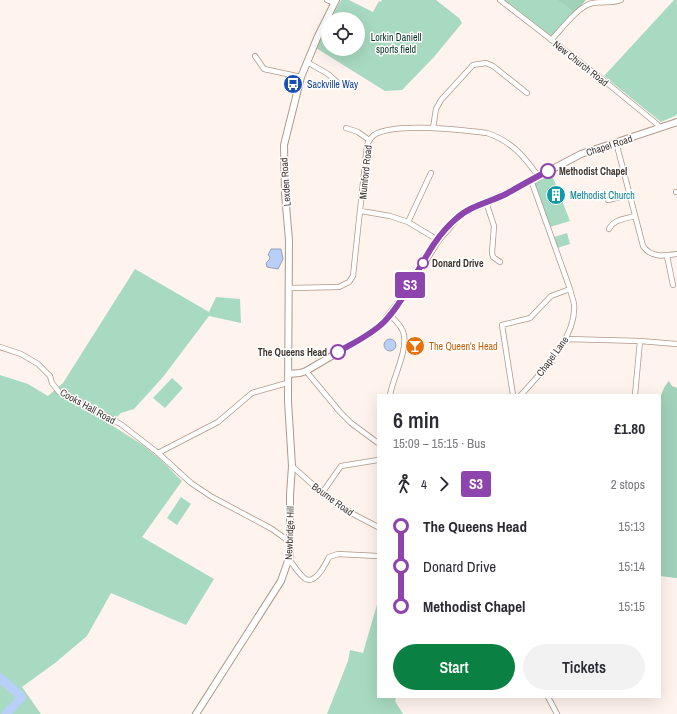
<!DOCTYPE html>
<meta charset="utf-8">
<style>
:root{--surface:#fff;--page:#f2f2f3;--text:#2b2b33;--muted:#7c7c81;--accent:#0b8043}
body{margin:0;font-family:"Archivo Narrow",sans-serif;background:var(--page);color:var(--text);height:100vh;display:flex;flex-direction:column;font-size:15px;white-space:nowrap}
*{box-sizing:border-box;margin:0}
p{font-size:13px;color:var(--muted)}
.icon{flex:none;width:22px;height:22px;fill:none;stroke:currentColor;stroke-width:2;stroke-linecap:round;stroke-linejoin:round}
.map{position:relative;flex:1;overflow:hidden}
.side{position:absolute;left:377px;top:394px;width:284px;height:304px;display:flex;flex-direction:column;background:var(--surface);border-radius:0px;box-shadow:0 4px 16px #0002}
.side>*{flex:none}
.badge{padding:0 8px;border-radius:3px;font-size:14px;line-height:26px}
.controls{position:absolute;left:321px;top:12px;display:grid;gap:8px}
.controls a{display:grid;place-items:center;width:44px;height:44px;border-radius:50%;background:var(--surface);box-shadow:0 4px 16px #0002;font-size:20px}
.map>.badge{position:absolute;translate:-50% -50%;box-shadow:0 0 0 2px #fff}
.legs{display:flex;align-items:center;gap:6px;height:44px;padding:0 16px;font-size:13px}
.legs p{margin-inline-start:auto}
.headline{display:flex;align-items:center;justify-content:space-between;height:68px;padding:0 16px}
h1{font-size:22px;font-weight:600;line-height:30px}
.cta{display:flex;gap:8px;margin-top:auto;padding:8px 16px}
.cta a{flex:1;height:46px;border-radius:24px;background:var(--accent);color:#fff;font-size:16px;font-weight:600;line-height:46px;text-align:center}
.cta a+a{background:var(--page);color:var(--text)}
ul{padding:0 16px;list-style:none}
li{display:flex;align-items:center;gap:14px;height:40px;font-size:15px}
li i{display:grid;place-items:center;width:6px;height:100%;margin:0 5px;background:currentColor}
li i::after{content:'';width:10px;height:10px;margin:-5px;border:3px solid;border-radius:50%;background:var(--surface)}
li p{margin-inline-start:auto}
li:first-child i{background:linear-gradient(#0000 50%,currentColor 0)}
li:last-child i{background:linear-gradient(currentColor 50%,#0000 0)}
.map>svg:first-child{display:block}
</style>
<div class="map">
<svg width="677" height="714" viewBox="0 0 677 714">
<rect width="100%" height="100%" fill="#fef3ed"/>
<path fill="#a8dac1" d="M 341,0 L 349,0 L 373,12 L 379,1 L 381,2 L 382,0 L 436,0 L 459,18 L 462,23 L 434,57 L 402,90 L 385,91 L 316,48 L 328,25 L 328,49 L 358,49 L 358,19 L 331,19 Z
M 503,0 L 582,0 L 584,2 L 551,37 Z
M 674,0 L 677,0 L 677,115 L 661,122 L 604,76 Z
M 552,175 L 570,221 L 550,227 L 532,182 Z
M 567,233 L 570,244 L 557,248 L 554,237 Z
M 135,269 L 209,312 L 216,297 L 240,299 L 241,323 L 209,316 L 163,377 L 134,409 L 121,413 L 110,424 L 144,446 L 160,459 L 182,481 L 142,537 L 214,579 L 186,625 L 111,593 L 87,636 L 55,663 L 22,687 L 41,714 L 0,714 L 0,375 L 28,384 L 48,396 L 63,383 Z
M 172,378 L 183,388 L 165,408 L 153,398 Z
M 181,497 L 191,504 L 177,525 L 167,518 Z
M 378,601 L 378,697 L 396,697 L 395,701 L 403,714 L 327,714 L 348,661 L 350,650 L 363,653 Z"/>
<path fill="#a0d2b9" d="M 558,0 L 586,0 L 575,12 Z
M 669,381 L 672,386 L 677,388 L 677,578 L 676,578 L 660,576 L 660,397 L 665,386 Z"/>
<path fill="#b8cff8" stroke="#94a1bc" d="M 271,249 L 281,249 L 283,259 L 278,269 L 267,267 L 266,263 L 269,260 L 270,257 L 268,255 Z
M384 345a6 6 0 1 1 12 0a6 6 0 1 1-12 0Z"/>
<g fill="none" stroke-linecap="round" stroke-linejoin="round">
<path stroke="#b8cff8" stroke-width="9" d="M 0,678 L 22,697 L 6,714"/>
<defs>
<path id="street" d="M 327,0 L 334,3
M 500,0 L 602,79 L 657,124 L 659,128
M 551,40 C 561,30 579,5 593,3 C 602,1 612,4 621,0
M 255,56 L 264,69 L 301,77
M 307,62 L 328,74 L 337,82
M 346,128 L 358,132 L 369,140
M 433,128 L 436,109 L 441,100 L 473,65 L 486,63 L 493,66 L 527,93
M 616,142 L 643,246 C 651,258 664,256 677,254
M 676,192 L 677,192
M 608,200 L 629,195
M 486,202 L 494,226 L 492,253 L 493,257 L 500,262
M 361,211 L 390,216 L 408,222 L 438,240
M 408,222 L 431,173
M 609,229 C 614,219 625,219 635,216
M 667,256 L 673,285
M 290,288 L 339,287 L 349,282 L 353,276 L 367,145 C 369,141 370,138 374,135 C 394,122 463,130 487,133 C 511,141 524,156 538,176
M 390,315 C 395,320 403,327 404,335 C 407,353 393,377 390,395
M 566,339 L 640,341 L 677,344
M 0,347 L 21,354 L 38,364 L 50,376 L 52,383 L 59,392 L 78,403 L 98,411 L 122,425 L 158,453 L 191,483 L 212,497 L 272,529 L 290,542
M 306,371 L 340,412 L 351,423 L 378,443
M 513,395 L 502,325 L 530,318 L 551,296 L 570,289
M 521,395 C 542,371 577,338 574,304 C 573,299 571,294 570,289 L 531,180
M 635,395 L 640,341
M 158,453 L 218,422 L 252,393 L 287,383
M 292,466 L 322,493 L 355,515 L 378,527
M 322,493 L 341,466 L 378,460
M 289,559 C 293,565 298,572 303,577 C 314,588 325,565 329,557 L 338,554 L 378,556
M 548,697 L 557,714"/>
<path id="secondary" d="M 288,374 L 300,373 L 306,371 L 371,333 L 383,323 L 400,301 L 438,240 L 457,218 L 467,211 L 505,194 L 581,154 L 677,122
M 196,714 L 281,581 L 290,555 L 290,495 L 292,466 L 288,401 L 289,240 L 285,194 L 284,145 L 301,77 L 318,36 L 336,0"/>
</defs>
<use href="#street" stroke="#b0988a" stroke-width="6"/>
<use href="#secondary" stroke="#b0988a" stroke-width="8"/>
<use href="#street" stroke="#fff" stroke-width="4.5"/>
<use href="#secondary" stroke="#fff" stroke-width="6"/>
</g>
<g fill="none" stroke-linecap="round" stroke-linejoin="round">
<defs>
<path id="line-1" d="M 338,352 C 353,343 371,335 384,322 C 413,292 424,245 457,218 C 470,206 490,202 506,194 C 520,186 534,178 548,171"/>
</defs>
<use href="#line-1" stroke="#fff" stroke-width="9"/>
<use href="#line-1" stroke="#8e44ad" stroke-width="6"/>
</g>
<defs>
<symbol id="bus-disc" viewBox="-11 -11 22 22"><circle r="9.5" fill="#1a4fb4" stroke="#fff"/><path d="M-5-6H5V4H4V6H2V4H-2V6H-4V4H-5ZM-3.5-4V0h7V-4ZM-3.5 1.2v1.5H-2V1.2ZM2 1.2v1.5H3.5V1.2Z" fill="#fff"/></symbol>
<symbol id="building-disc" viewBox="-11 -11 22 22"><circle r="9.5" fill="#0f9aa8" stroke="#fff"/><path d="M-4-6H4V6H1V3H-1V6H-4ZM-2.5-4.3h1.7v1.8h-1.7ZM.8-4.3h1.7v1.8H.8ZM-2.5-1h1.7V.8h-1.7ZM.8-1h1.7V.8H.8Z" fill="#fff"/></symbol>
<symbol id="bar-disc" viewBox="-11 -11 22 22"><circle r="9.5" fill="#e8710a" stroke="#fff"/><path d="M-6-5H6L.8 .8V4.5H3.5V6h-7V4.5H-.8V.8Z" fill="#fff"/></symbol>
</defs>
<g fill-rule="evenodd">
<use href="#bus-disc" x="282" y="73" width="22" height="22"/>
<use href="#building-disc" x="545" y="184" width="22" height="22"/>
<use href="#bar-disc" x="404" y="335" width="22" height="22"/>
</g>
<g fill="#fff" stroke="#8e44ad" stroke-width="2">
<circle cx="548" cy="171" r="7"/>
<circle cx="423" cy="263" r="5"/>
<circle cx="338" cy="352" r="7"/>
</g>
<g text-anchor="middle" stroke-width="3" stroke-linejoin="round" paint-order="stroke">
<g font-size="10" fill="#053121" stroke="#fff">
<text x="396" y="41">Lorkin Daniell<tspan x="396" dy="12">sports field</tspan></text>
</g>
<g font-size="10" fill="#3f352f" stroke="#fff">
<text transform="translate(581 63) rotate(38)" y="4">New Church Road</text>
<text transform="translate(609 145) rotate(-18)" y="4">Chapel Road</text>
<text transform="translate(365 172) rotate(-84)" y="4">Mumford Road</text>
<text transform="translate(285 182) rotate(-94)" y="4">Lexden Road</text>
<text transform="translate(552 356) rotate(-54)" y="4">Chapel Lane</text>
<text transform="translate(88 406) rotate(29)" y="4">Cooks Hall Road</text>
<text transform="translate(333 499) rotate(36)" y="4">Bourne Road</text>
<text transform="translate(289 533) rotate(-88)" y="4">Newbridge Hill</text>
</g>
<g font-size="10" fill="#164399" stroke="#fff" text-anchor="start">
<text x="307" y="88">Sackville Way</text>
</g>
<g font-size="10" font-weight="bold" fill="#3f352f" stroke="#fff" text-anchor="start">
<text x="559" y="175">Methodist Chapel</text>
<text x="432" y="267">Donard Drive</text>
<text x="327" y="356" text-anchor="end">The Queens Head</text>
</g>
<g font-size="10" fill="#0d838f" stroke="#fff" text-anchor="start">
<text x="570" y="199">Methodist Church</text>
</g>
<g font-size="10" fill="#c56008" stroke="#fff" text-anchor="start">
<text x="429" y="350">The Queen's Head</text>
</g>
</g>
</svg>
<div class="controls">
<a><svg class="icon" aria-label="locate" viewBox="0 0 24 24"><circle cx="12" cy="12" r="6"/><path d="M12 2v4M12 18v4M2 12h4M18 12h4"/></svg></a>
</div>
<b class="badge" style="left:410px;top:285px;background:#8e44ad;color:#fff">S3</b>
<section class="side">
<div class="headline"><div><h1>6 min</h1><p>15:09 – 15:15 · Bus</p></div><b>£1.80</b></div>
<div class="legs"><svg class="icon" aria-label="walk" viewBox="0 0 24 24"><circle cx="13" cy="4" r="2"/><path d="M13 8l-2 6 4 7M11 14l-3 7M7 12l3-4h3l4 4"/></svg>4<svg class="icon" aria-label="forward" viewBox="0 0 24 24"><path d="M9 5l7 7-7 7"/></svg><b class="badge" style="background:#8e44ad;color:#fff">S3</b><p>2 stops</p></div>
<ul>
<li><i style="color:#8e44ad"></i><b>The Queens Head</b><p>15:13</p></li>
<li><i style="color:#8e44ad"></i><span>Donard Drive</span><p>15:14</p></li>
<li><i style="color:#8e44ad"></i><b>Methodist Chapel</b><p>15:15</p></li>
</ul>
<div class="cta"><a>Start</a><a>Tickets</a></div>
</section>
</div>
